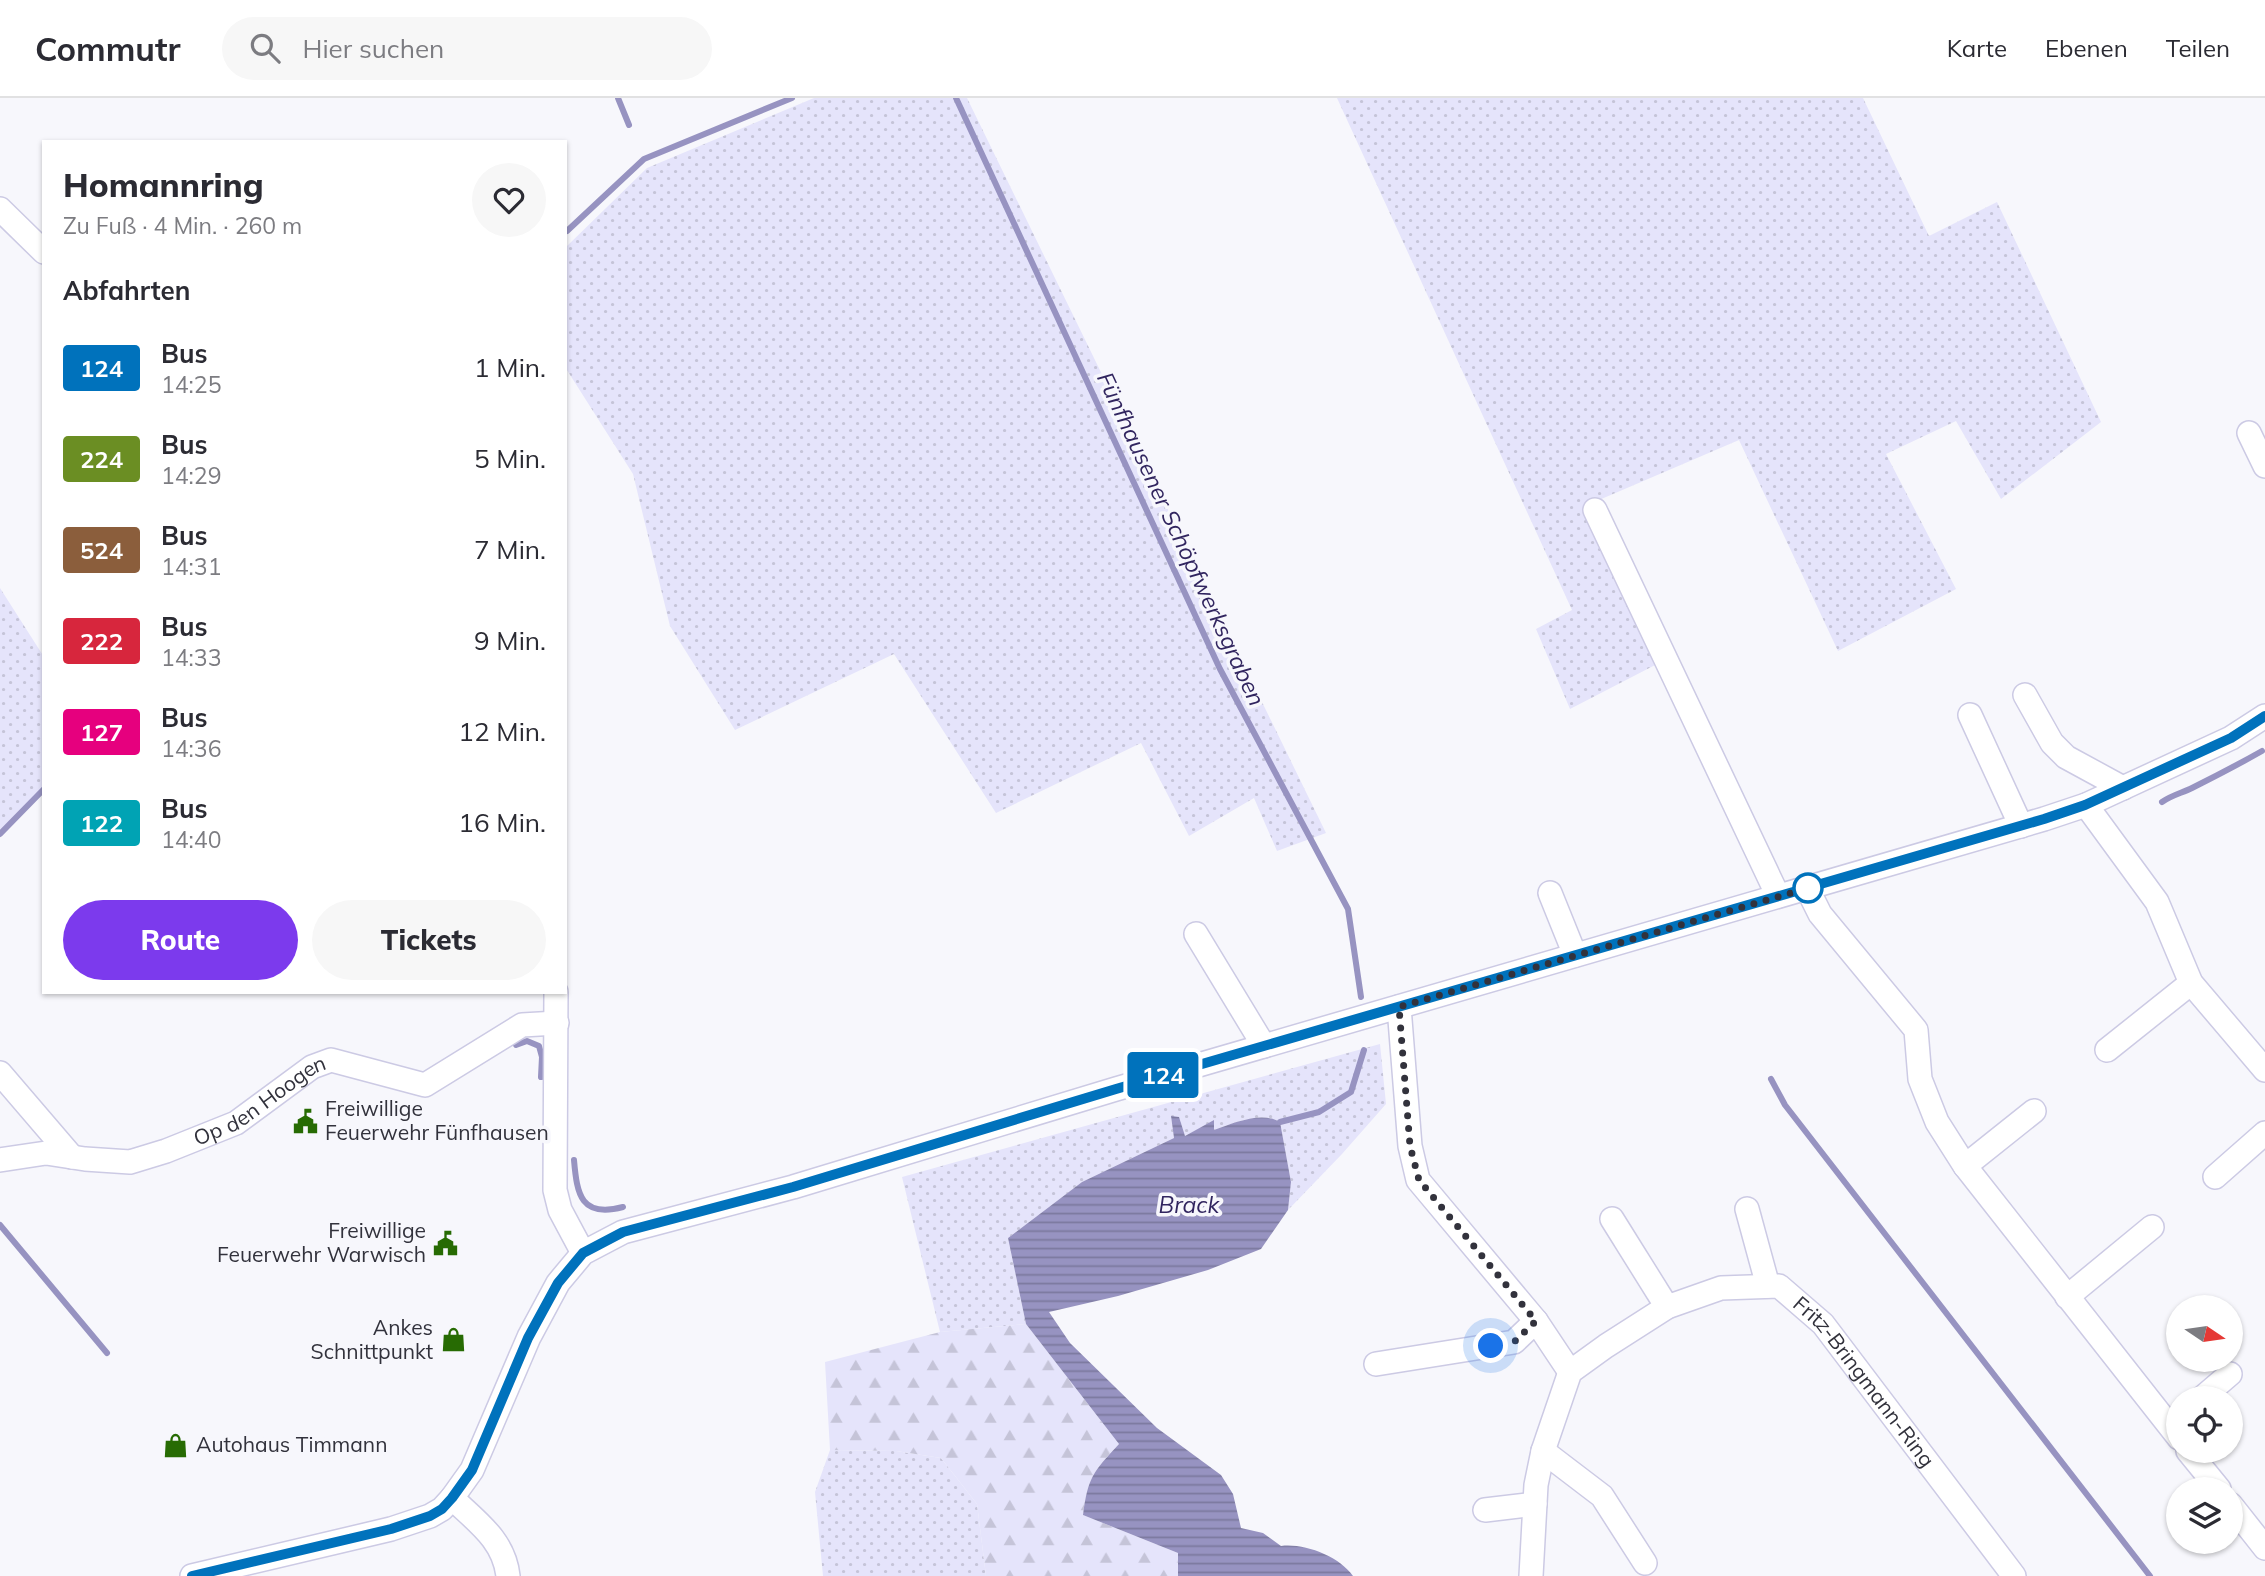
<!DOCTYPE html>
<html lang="de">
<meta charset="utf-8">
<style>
:root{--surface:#fff;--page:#f7f7f7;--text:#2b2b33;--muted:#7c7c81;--line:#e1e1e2;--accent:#7c3aed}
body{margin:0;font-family:Mulish,sans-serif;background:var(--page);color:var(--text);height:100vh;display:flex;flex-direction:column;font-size:26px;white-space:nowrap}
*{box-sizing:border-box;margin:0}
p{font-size:23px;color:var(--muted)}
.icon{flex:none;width:38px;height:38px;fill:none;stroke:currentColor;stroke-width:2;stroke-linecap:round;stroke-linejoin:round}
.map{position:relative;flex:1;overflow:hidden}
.drawer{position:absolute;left:42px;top:42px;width:525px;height:854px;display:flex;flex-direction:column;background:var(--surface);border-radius:0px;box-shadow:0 2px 5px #0004}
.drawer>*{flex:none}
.badge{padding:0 14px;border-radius:5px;font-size:24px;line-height:46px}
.needle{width:46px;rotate:103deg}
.buttons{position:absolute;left:2166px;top:1197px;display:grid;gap:14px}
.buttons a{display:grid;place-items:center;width:77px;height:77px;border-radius:50%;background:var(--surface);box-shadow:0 2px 5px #0004;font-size:35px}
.you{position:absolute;width:35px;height:35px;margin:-18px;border:5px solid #fff;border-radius:50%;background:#1a73e8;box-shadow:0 0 0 10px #1a73e833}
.map>.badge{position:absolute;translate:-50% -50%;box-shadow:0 0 0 4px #fff}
h2{padding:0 21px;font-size:26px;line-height:63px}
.round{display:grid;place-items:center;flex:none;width:74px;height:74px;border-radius:37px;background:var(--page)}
.headline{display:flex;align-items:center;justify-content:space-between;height:119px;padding:0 21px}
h1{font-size:33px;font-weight:800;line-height:52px}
.button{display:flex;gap:14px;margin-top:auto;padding:14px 21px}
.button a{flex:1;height:80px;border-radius:42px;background:var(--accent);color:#fff;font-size:28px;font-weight:800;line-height:80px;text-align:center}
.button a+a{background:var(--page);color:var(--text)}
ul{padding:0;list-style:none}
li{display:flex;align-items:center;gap:21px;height:91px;padding:0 21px}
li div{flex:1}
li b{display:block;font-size:26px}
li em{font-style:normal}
li .badge{min-width:77px;font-weight:700;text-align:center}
header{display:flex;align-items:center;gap:42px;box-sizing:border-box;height:98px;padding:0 35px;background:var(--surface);border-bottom:2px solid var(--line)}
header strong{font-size:33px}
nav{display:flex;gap:38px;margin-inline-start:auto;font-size:24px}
.search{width:490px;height:63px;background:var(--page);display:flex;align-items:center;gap:18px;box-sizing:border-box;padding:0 24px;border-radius:38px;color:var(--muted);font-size:26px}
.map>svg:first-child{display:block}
</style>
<header>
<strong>Commutr</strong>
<div class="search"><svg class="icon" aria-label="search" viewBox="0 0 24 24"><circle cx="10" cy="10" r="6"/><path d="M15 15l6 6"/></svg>Hier suchen</div>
<nav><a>Karte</a><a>Ebenen</a><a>Teilen</a></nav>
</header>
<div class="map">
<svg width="2265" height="1478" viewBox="0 0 2265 1478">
<defs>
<pattern id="grass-dots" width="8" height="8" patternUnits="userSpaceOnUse" patternTransform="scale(1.75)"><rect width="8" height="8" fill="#e5e4fb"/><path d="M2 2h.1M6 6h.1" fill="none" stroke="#c5c4d8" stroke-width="1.8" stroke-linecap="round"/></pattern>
<pattern id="forest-firs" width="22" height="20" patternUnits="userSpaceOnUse" patternTransform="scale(1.75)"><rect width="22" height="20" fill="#e5e4fb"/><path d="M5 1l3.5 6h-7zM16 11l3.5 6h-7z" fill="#c5c4d8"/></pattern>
<pattern id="water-rules" width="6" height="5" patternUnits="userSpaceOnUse" patternTransform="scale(1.75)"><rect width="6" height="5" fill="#9793c1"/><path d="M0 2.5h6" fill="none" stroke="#7c799e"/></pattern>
</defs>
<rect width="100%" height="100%" fill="#f7f7fc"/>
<path fill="url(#grass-dots)" d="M 814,0 L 967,0 L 1326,735 L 1277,753 L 1254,700 L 1189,738 L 1141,645 L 996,715 L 894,556 L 735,632 L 670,528 L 633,376 L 565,269 L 565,150 L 647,70 Z
M 1337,0 L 1863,0 L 1929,138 L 1997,104 L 2101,324 L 2001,401 L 1956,323 L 1886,356 L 1956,491 L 1838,553 L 1739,342 L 1592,405 L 1659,565 L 1570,611 L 1536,531 L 1572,512 Z
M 0,490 L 44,559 L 44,691 L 0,736 Z
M 1380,946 L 1386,1006 L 1342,1056 L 1288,1112 L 1291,1084 L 1280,1024 C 1261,1013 1234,1025 1214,1032 L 1214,1023 L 1185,1038 L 1171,1018 L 1174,1040 L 1082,1084 L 1008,1140 L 1026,1226 L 940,1234 L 902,1079 Z
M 830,1352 L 896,1353 L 941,1360 L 977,1406 L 986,1478 L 823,1478 L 815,1394 Z"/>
<path fill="url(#forest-firs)" d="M 1026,1226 L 1119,1346 C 1093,1373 1088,1380 1083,1417 L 1178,1455 L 1178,1478 L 986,1478 L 977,1406 L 941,1360 L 896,1353 L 830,1352 L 825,1264 L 940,1234 Z"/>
<path fill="url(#water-rules)" d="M 1171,1018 L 1179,1019 L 1185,1038 L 1214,1022 L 1214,1032 C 1234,1025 1261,1013 1280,1024 L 1291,1084 L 1288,1112 L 1261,1151 L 1208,1172 L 1118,1198 L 1049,1214 L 1070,1245 L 1157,1330 L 1221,1377 L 1233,1396 L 1241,1430 L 1263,1435 L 1281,1448 C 1304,1445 1339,1458 1353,1478 L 1178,1478 L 1178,1455 L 1083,1417 C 1088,1379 1093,1374 1119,1346 L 1026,1226 L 1008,1140 L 1082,1084 L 1174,1040 Z"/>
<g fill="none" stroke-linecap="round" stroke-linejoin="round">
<path stroke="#9793c1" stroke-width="6" d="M 618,0 L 629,27
M 956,0 L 1220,571 L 1348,811 L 1361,899
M 567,133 L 644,61 L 792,0
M 2162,704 C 2172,697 2182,695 2192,690 C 2216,678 2239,666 2262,653
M 0,736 L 44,691
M 516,947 L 527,943 L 539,948 L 542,959 L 541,979
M 1771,981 L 1785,1007 L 2150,1478
M 1280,1024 L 1319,1014 L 1351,994 L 1364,952
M 574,1062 C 577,1097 581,1120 623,1109
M 0,1127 L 107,1255"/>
<defs>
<g id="minor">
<path d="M 0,111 L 44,154"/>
<path d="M 2249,335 L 2265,368"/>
<path d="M 1595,412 L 1778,798"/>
<path d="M 2025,597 L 2052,645 L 2066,659 L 2123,690"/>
<path d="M 1970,617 L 2021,728"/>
<path d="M 2086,707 L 2157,804 L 2191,885 L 2265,972"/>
<path d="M 1807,790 L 1820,816 L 1916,932 L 1920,981 L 1937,1024 L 1965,1068 L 2179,1340"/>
<path d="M 1550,795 L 1575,857"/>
<path d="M 1196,836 L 1264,948"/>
<path d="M 556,894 L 555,1092 L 560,1112 L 583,1155"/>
<path d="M 1399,909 L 1410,1048 L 1418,1082 L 1536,1223 L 1570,1274"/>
<path d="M 2107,952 L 2191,885"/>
<path d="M 0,975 L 72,1059"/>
<path id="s1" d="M 0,1062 L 46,1055 L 85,1061 L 130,1064 L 166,1053 L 236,1025 L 312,969 L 331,962 L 425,987 L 522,927 L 557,925"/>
<path d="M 1965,1068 L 2034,1013"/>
<path d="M 2215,1079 L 2265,1035"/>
<path d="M 1747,1111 L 1768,1188"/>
<path d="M 1612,1121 L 1667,1209"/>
<path d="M 2067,1199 L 2152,1129"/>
<path d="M 1376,1266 L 1514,1244 L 1536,1223"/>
<path d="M 2202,1300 L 2230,1276"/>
<path d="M 1543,1353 L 1602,1398 L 1645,1465"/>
<path d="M 2188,1353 L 2219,1391"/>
<path d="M 452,1400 C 477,1424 504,1442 508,1478"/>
<path d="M 2231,1407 L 2265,1450"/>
<path d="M 1485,1412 L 1535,1406"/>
<path d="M 192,1478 L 391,1431 L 430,1418 L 442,1411 L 452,1400 L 472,1372 L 529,1239 L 558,1185 L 583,1155 L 623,1134 L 793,1089 L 1116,991 L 2044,721 L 2086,707 L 2231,640 L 2265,618"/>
<path id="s2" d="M 1531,1478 L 1536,1387 L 1543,1353 L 1570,1274 L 1606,1248 L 1667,1209 L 1721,1190 L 1779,1188 L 1823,1226 L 2014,1478"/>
</g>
</defs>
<use href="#minor" stroke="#cccae4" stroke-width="26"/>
<use href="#minor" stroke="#fff" stroke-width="23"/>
</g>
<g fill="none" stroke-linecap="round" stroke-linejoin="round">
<defs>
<path id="line" d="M 192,1478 L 391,1431 L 430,1418 L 442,1411 L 452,1400 L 472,1372 L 528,1240 L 558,1185 L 583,1155 L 623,1134 L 793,1089 L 1116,991 L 2044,721 L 2085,707 L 2231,640 L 2265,618"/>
</defs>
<use href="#line" stroke="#fff" stroke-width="16"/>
<use href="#line" stroke="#0072bc" stroke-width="10"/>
<path stroke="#32323c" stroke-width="7" stroke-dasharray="0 12.6" d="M 1491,1248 L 1514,1244 L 1536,1223 L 1419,1082 L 1410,1048 L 1399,909 L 1808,790"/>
</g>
<defs>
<symbol id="civic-bare" viewBox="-9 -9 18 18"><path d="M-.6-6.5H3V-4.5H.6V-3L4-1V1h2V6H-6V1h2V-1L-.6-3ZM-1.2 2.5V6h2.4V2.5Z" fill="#276b03" stroke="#f7f7fc" stroke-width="2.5" paint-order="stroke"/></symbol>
<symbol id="shop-bare" viewBox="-9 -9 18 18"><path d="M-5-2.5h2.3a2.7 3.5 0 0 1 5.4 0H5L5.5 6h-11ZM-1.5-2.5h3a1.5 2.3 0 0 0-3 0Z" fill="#276b03" stroke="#f7f7fc" stroke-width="2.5" paint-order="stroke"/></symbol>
</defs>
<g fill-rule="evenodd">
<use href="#civic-bare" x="288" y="1006" width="35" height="35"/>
<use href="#civic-bare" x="428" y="1128" width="35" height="35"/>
<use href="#shop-bare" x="436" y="1224" width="35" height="35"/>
<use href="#shop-bare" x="158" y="1330" width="35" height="35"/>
</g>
<circle fill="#fff" stroke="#0072bc" stroke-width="3.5" cx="1808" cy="790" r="14"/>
<g text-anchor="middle" stroke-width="7" stroke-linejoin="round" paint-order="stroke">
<g font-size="21" fill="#32323c" stroke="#f7f7fc">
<text dy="7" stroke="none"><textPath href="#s1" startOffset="276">Op den Hoogen</textPath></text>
<text dy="7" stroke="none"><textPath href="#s2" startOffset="570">Fritz-Bringmann-Ring</textPath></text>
</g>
<g font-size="21" fill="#32323c" stroke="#f7f7fc" text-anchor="start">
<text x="325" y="1018">Freiwillige<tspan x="325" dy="24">Feuerwehr Fünfhausen</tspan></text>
<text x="426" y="1140" text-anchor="end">Freiwillige<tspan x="426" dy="24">Feuerwehr Warwisch</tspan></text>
<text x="433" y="1237" text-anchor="end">Ankes<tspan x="433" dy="24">Schnittpunkt</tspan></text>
<text x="196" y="1354">Autohaus Timmann</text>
</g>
<g font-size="23" font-style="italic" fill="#31255f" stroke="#f7f7fc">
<text transform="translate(1181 441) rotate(65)" y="8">Fünfhausener Schöpfwerksgraben</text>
<text x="1189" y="1115">Brack</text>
</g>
</g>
</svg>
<div class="buttons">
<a><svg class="needle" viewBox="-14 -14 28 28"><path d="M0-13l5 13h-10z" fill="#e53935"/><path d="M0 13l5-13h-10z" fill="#7c7c81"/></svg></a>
<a><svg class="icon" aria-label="locate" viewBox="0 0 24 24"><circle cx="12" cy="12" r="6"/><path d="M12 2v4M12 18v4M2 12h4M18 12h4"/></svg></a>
<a><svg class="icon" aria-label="layers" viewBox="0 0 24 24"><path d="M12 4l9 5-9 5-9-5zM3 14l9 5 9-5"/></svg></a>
</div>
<div class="you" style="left:1491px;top:1248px"></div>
<b class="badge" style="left:1163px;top:977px;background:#0072bc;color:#fff">124</b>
<section class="drawer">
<div class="headline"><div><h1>Homannring</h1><p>Zu Fuß · 4 Min. · 260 m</p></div><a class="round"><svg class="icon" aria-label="heart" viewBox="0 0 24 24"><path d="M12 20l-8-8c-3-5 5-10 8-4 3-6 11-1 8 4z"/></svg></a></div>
<h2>Abfahrten</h2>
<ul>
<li><span class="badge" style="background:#0072bc;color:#fff">124</span><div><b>Bus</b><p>14:25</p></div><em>1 Min.</em></li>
<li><span class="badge" style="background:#6b8e23;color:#fff">224</span><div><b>Bus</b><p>14:29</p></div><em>5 Min.</em></li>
<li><span class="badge" style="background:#8b5e3c;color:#fff">524</span><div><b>Bus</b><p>14:31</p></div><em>7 Min.</em></li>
<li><span class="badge" style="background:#d7263d;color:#fff">222</span><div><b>Bus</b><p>14:33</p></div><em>9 Min.</em></li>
<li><span class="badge" style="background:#e6007e;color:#fff">127</span><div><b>Bus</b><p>14:36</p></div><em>12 Min.</em></li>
<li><span class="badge" style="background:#00a3b4;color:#fff">122</span><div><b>Bus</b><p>14:40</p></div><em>16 Min.</em></li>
</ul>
<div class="button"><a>Route</a><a>Tickets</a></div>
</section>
</div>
